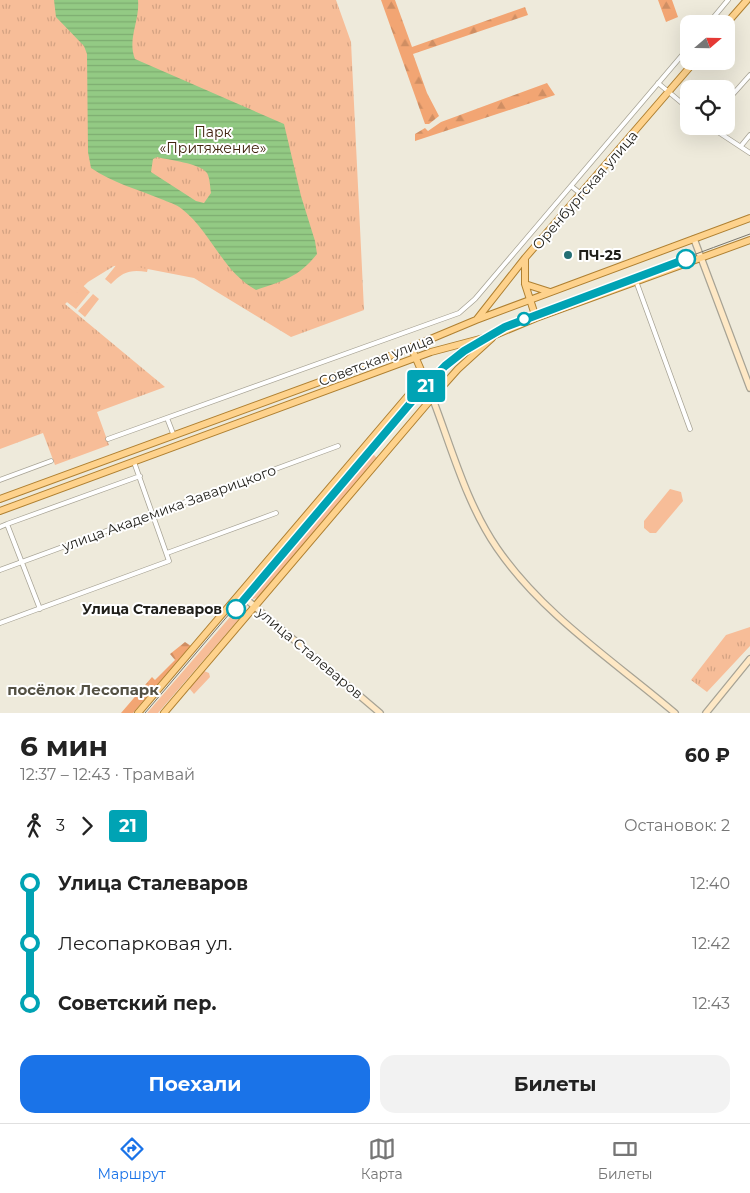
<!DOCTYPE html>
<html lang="ru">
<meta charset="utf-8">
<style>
:root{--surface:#fff;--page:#f2f2f2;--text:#222;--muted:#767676;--line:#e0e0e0;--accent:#1a73e8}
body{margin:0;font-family:Montserrat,sans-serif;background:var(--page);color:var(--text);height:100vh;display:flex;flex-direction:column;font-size:19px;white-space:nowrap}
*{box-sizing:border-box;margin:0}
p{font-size:16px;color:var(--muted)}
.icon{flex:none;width:28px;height:28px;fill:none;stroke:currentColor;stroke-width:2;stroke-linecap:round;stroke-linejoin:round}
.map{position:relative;height:713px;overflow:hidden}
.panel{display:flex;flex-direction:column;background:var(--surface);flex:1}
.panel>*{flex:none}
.badge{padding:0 10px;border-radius:4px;font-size:18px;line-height:32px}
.needle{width:32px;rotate:70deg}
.controls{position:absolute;left:680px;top:15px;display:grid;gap:10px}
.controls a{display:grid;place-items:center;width:55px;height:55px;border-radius:10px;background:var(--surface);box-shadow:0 5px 20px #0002;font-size:25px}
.map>.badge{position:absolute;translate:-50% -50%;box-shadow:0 0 0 2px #fff}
.legs{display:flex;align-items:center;gap:8px;height:55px;padding:0 20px;font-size:16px}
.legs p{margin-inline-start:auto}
.summary{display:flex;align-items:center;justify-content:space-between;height:85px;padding:0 20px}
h1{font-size:28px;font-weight:700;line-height:38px}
.primary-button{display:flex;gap:10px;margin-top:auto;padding:10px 20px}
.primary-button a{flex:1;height:58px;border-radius:15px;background:var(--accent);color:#fff;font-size:20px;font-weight:700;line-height:58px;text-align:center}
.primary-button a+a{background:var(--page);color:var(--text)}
ul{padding:0 20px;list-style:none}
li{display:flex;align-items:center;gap:18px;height:60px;font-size:19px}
li i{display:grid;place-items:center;width:8px;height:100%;margin:0 6px;background:currentColor}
li i::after{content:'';width:12px;height:12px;margin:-6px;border:4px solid;border-radius:50%;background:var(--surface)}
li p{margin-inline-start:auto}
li:first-child i{background:linear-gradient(#0000 50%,currentColor 0)}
li:last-child i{background:linear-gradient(currentColor 50%,#0000 0)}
.menu{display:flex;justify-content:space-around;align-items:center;height:70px;border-top:1px solid var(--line);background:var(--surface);font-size:14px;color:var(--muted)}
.menu a{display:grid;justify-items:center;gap:2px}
.menu .active{color:var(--accent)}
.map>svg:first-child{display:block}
</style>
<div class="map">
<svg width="750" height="713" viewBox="0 0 750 713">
<defs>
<pattern id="forest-firs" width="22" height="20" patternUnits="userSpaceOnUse" patternTransform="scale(1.25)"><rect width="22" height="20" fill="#f2a573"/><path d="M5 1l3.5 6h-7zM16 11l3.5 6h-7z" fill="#cf8e63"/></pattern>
<pattern id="park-tufts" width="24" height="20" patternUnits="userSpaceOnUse" patternTransform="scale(1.25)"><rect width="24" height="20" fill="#f7bd98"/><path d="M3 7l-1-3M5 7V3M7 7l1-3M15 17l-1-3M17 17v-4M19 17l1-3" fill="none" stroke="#d3a282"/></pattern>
<pattern id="water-rules" width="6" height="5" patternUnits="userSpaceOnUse" patternTransform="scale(1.25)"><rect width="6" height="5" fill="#93ca84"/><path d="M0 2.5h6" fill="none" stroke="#7ead71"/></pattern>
</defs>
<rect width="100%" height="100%" fill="#eeeadb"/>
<path fill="#f7bd98" d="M 126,253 L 150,259 L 147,272 C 131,269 122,272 111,284 L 105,279 Z
M 78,281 L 90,292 L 76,309 L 63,299 Z
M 93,294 L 99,299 L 85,317 L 78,311 Z
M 371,452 L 377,458 L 258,597 L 254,599 L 248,596 Z
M 670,489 L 681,492 L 683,501 L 656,533 L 650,533 L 644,528 L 644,521 Z
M 243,602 L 247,605 L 245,612 L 158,713 L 147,713 Z
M 204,671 L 209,673 L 210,677 L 194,694 L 189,688 Z"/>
<path fill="url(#forest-firs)" d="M 381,0 L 395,0 L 412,47 L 525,7 L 528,15 L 413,54 L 427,93 L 439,116 L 429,124 L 425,124 Z
M 658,0 L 672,0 L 678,17 L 666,22 Z
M 547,83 L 555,95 L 415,141 L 415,134 L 425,128 L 428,131 L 441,122 Z
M 185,642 L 191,646 L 133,713 L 121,713 L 152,677 L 155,680 L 175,660 L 170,654 Z"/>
<path fill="url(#park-tufts)" d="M 0,0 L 336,0 L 351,42 L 364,310 L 291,337 L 194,278 L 127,265 L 114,266 L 88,282 L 65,304 L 165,387 L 97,412 L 109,445 L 55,465 L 43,433 L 0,449 Z
M 750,627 L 750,646 L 707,692 L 691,680 L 726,635 Z"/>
<path fill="url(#water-rules)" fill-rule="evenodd" d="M 54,0 L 138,0 C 140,21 127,39 135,59 L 284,124 L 301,196 L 315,241 L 317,254 C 299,277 283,281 256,290 C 223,272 211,232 182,209 C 176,204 168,202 161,199 C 137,189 113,183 91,168 L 88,152 L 87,54 L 84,46 L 56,17 ZM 157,157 C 168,160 200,163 207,173 C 210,178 210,187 211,193 L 204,203 L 196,201 L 151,172 L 153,159 Z"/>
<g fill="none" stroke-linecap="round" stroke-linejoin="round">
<defs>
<path id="street" d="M 708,24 L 728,0
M 658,83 L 689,109
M 726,102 L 750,75
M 709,126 L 750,153
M 741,146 L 750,135
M 571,186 L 581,194
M 636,281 L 690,429
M 167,418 L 174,436
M 108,439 L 459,313 L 475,299 L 689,47
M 0,480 L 51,461
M 0,527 L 7,524
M 167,553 L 276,513
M 0,570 L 338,446
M 40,609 L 7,524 L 140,476
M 0,623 L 169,561 L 134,462"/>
<path id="secondary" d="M 694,239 L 750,388
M 424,377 C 448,433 462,497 497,548 C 543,615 614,661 675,713
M 240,594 L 380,713
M 706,713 L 750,659"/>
<path id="primary" d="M 726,24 L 747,0
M 525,259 L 525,284 L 536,318
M 525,284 L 550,292
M 477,319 L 525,258 L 695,61
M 0,499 L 385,358 L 476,320 L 750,218
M 0,511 L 431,352 L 495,335 L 536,318 L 750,240
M 138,713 L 424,377 L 411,347
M 164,713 L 433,397 L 458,369 L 492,338"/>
</defs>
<use href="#street" stroke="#a7a395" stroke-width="5.5"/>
<use href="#secondary" stroke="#a7a395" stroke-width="8"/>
<use href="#primary" stroke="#af8032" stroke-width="8"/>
<use href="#street" stroke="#fff" stroke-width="4"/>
<use href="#secondary" stroke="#fee8c5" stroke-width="5.5"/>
<use href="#primary" stroke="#fed28c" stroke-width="6"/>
<path stroke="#79766d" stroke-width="1" d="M 145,713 L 418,392 C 474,329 528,316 604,288 C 653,270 701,252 750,234"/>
</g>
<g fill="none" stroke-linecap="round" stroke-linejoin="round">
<defs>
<path id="line-1" d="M 236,609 L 419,393 L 445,366 L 464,351 L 505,327 L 686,259"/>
</defs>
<use href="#line-1" stroke="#fff" stroke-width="11"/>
<use href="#line-1" stroke="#00a3b4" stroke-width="8"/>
</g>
<circle fill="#246f75" stroke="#fff" stroke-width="2" cx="568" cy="255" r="5"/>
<g fill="#fff" stroke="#00a3b4" stroke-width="2.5">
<circle cx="686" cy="259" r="9"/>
<circle cx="524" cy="319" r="6"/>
<circle cx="236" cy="609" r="9"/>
</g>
<g text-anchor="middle" stroke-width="4" stroke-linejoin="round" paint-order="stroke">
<g font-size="14" fill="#41230e" stroke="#fff">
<text x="213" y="137">Парк<tspan x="213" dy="16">«Притяжение»</tspan></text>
</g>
<g font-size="14" fill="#1f1e19" stroke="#fff">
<text transform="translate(585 190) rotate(-49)" y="5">Оренбургская улица</text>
<text transform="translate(376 360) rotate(-21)" y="5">Советская улица</text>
<text transform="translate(169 508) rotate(-20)" y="5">улица Академика Заварицкого</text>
<text transform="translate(310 653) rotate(40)" y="5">улица Сталеваров</text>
</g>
<g font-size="14" font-weight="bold" fill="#1f1e19" stroke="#fff" text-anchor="start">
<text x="578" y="260">ПЧ-25</text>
</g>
<g font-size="14" font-weight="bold" fill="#1f1e19" stroke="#fff" text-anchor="end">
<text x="222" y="614">Улица Сталеваров</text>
</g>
<g font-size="15" font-weight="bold" fill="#545144" stroke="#fff">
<text x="83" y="695">посёлок Лесопарк</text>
</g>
</g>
</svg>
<div class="controls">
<a><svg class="needle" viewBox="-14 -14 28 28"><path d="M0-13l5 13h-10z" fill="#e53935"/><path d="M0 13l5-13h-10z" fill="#767676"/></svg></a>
<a><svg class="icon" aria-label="locate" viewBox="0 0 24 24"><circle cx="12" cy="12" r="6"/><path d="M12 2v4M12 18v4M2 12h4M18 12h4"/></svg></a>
</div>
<b class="badge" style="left:426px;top:386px;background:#00a3b4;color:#fff">21</b>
</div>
<section class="panel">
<div class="summary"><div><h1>6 мин</h1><p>12:37 – 12:43 · Трамвай</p></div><b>60 ₽</b></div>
<div class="legs"><svg class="icon" aria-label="walk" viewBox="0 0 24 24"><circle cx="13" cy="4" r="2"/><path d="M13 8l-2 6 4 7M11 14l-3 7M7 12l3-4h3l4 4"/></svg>3<svg class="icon" aria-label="forward" viewBox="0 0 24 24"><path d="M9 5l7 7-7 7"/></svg><b class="badge" style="background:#00a3b4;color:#fff">21</b><p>Остановок: 2</p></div>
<ul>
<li><i style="color:#00a3b4"></i><b>Улица Сталеваров</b><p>12:40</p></li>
<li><i style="color:#00a3b4"></i><span>Лесопарковая ул.</span><p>12:42</p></li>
<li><i style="color:#00a3b4"></i><b>Советский пер.</b><p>12:43</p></li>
</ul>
<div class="primary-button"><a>Поехали</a><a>Билеты</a></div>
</section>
<nav class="menu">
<a class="active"><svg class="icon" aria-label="directions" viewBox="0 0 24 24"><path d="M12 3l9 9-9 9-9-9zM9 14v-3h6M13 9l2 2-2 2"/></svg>Маршрут</a>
<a><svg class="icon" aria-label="map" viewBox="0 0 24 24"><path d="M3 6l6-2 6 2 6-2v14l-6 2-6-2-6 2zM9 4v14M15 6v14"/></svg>Карта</a>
<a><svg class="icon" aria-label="tickets" viewBox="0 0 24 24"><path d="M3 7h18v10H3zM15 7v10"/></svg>Билеты</a>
</nav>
